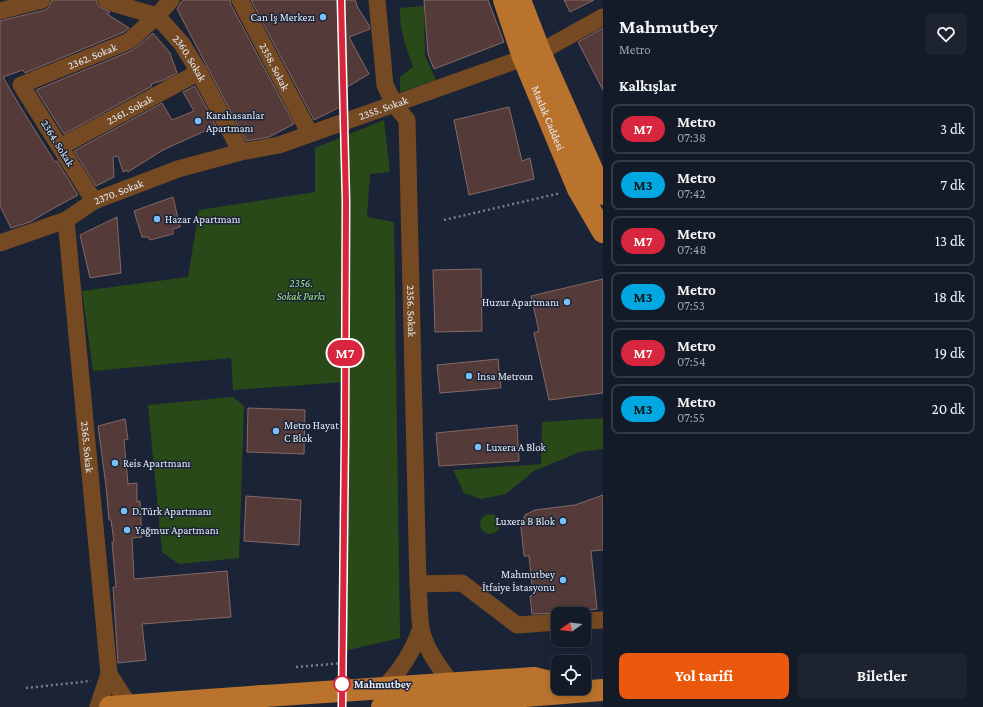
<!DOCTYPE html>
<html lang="tr">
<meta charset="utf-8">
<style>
:root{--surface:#141b28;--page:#1d2430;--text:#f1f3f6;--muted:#9da1a8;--line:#333945;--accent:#ea580c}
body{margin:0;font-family:"Crimson Pro",serif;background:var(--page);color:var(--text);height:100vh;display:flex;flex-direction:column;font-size:15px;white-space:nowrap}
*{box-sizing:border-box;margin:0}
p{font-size:13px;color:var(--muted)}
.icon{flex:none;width:22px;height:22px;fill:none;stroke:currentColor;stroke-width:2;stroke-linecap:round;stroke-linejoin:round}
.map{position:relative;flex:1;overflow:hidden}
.panel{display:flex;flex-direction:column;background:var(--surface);width:380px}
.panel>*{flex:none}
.badge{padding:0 8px;border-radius:13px;font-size:14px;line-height:26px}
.needle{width:26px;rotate:256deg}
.controls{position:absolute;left:551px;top:607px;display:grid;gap:8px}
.controls a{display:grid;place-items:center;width:40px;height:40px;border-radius:8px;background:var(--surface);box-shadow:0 2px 10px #0003,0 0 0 1px var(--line);font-size:20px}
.map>.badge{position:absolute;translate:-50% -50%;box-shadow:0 0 0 2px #fff}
h2{padding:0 16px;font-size:15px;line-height:36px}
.round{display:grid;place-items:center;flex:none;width:42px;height:42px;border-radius:8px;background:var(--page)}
.overview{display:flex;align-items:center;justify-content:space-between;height:68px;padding:0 16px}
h1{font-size:19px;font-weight:700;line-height:30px}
.button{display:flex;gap:8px;margin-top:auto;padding:8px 16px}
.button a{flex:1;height:46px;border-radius:8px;background:var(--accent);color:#fff;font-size:16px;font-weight:700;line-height:46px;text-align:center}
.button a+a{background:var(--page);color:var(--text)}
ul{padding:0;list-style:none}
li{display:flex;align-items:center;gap:12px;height:50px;margin:0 8px 6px;padding:0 8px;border:2px solid var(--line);border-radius:8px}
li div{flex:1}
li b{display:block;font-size:15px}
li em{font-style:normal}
li .badge{min-width:44px;font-weight:700;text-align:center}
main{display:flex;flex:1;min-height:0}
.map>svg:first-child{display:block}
</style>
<main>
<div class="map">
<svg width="603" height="707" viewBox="0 0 603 707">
<rect width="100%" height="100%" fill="#1b2436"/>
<path fill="#294919" d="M 424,6 L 425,56 L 436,80 L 400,92 L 400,77 L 413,67 C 406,47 399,29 400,8 Z
M 384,120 L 390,172 L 370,174 L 367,217 L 394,222 L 400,638 L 344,651 L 345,382 L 233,390 L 231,358 L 93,371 L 82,291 L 188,277 L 199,210 L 315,192 L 315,148 Z
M 233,397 L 244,406 L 239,558 L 179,564 L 162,552 L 148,405 Z
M 603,418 L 603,449 L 580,452 L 534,471 L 506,494 L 481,499 L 464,493 L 453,470 L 541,464 L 542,422 Z
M480 524a10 10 0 1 1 20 0a10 10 0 1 1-20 0Z"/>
<path fill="#543a38" stroke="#856865" d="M 52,0 L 96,0 L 98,6 L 110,12 L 107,14 L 129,28 L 124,32 L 25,73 L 23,70 L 3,77 L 21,108 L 55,162 L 57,161 L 78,195 L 54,208 L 30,222 L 11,228 L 0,206 L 0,21 L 45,10 L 49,7 Z
M 184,0 L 230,0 L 231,5 L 294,124 L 269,137 L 246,141 L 177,9 L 181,2 Z
M 251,0 L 355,0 L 358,8 L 369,25 L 370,29 L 349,37 L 369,74 L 342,90 L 348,103 L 314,120 Z
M 424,0 L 488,0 L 504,42 L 434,69 L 428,54 Z
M 564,0 L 594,0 L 570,12 Z
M 603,28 L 603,90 L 578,42 Z
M 153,33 L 170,53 L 177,73 L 164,80 L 151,84 L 152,86 L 64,134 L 36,90 L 133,50 Z
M 195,86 L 216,126 L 163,150 L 128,172 L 127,170 L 123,172 L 118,156 L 113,157 L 114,177 L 96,186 L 74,151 L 162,103 L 172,120 L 194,111 L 183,92 Z
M 509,107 L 522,161 L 530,158 L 534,179 L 469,195 L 454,120 Z
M 173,197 L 180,227 L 173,229 L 173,234 L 150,240 L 148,237 L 142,237 L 134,211 Z
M 117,217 L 121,273 L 90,278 L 80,235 Z
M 481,269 L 482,331 L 435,332 L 433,270 Z
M 603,279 L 603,393 L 549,400 L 534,333 L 539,331 L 531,296 Z
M 498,359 L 501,388 L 440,393 L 437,365 Z
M 248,408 L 305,410 L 304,454 L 247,452 Z
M 125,419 L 128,439 L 124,440 L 128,484 L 137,483 L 137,502 L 140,501 L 141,520 L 142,537 L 132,538 L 134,579 L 227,571 L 231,617 L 142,624 L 146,660 L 118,663 L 113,587 L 116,587 L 112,542 L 114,542 L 111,520 L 109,520 L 106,486 L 98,426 Z
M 517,425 L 519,461 L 439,466 L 436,433 Z
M 603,495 L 603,550 L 591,551 L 597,609 L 561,613 L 532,614 L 530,596 L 533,595 L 529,556 L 524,556 L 521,527 L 525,515 L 535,510 L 575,505 Z
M 246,496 L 301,500 L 299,545 L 244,541 Z"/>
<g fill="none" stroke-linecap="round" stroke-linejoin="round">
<path stroke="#767e8d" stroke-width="2.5" stroke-dasharray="2 3" stroke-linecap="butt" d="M 444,220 L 561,193
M 296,667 L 343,663
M 26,688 L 91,681"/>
<g stroke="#754a22" stroke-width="17">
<path id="s1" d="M 106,0 L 116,4 L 157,16 L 182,44 L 199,72 L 241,152"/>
<path id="s2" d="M 240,0 L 310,134"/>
<path id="s3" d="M 377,0 L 385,85 L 394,104 L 407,120 L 418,584 C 419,598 419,614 421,628 C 425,649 439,666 451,683"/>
<path d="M 0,11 L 42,0"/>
<path id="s4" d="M 60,147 L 199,72"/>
<path id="s5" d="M 94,201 L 21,85 L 129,41 L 157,16 L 171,0"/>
<path id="s6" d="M 66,220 L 109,674 L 98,707"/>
<path id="s7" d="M 0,243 L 66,220 L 94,201 L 178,169 L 241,152 L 279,145 L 540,52 L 603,17"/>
<path d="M 418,584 L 462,583 L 517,625 L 558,622"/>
<path d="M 584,621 L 603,620"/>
<path d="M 109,674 L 129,705"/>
<path d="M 383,688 C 401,671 413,651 421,628"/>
</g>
<g stroke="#ba732d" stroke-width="22">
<path id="s8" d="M 504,0 L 523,57 L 578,189 L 603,232"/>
<path d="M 520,0 L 540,52 L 603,194"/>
<path d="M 110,707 L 262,696"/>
<path d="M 247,707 L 262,696 L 265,696 L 534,678 L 558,684"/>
<path d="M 382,707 L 603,690"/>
</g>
</g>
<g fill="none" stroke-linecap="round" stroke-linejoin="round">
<defs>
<path id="line" d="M 341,0 L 346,201 L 345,435 L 342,707"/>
</defs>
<use href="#line" stroke="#fff" stroke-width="9"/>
<use href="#line" stroke="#d7263d" stroke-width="6"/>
</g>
<g fill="#79bff8" stroke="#1b2436" stroke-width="1.5">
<circle cx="323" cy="17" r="4"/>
<circle cx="198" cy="121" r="4"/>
<circle cx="157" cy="219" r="4"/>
<circle cx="567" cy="302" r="4"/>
<circle cx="469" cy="376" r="4"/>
<circle cx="276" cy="431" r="4"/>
<circle cx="478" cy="447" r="4"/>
<circle cx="115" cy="463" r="4"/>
<circle cx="124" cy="511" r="4"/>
<circle cx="563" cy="521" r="4"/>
<circle cx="127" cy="530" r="4"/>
<circle cx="563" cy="580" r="4"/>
</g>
<circle fill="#fff" stroke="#d7263d" stroke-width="2" cx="342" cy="684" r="8"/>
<g text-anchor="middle" stroke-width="3" stroke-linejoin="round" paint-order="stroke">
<g font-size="11" fill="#e8eefb" stroke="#1b2436" text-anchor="start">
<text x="315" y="21" text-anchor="end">Can Iş Merkezı</text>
<text x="206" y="119">Karahasanlar<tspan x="206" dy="13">Apartmanı</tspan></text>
<text x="165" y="223">Hazar Apartmanı</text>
<text x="559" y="306" text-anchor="end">Huzur Apartmanı</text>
<text x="477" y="380">Insa Metroın</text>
<text x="284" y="429">Metro Hayat<tspan x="284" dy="13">C Blok</tspan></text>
<text x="486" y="451">Luxera A Blok</text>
<text x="123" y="467">Reis Apartmanı</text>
<text x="132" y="515">D.Türk Apartmanı</text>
<text x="555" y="525" text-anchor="end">Luxera B Blok</text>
<text x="135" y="534">Yağmur Apartmanı</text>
<text x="555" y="578" text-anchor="end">Mahmutbey<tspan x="555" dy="13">İtfaiye İstasyonu</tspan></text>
</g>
<g font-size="11" fill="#e8eefb" stroke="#1b2436">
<text dy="4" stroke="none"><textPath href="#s5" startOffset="214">2362. Sokak</textPath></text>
<text dy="4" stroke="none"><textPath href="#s1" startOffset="107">2360. Sokak</textPath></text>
<text dy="4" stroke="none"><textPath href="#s2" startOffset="75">2358. Sokak</textPath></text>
<text dy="4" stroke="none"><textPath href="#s7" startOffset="408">2355. Sokak</textPath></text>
<text dy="4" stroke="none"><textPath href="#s4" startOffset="79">2361. Sokak</textPath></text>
<text dy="4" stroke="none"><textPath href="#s8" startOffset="126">Maslak Caddesi</textPath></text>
<text transform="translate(58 143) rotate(58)" y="4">2364. Sokak</text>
<text dy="4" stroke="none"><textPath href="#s7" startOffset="130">2370. Sokak</textPath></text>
<text dy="4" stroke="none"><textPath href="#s3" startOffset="318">2356. Sokak</textPath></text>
<text dy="4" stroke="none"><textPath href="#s6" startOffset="228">2365. Sokak</textPath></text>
</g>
<g font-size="11" font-style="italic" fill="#a0e581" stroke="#1b2436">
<text x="301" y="287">2356.<tspan x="301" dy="13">Sokak Parkı</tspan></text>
</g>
<g font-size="11" font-weight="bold" fill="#e8eefb" stroke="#1b2436" text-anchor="start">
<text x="354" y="688">Mahmutbey</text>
</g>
</g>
</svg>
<div class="controls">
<a><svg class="needle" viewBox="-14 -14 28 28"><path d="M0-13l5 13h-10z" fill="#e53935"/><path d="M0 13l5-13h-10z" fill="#9da1a8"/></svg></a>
<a><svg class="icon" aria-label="locate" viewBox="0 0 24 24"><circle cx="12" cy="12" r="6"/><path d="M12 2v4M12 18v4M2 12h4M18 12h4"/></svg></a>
</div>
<b class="badge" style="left:345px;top:353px;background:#d7263d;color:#fff">M7</b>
</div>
<section class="panel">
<div class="overview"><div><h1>Mahmutbey</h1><p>Metro</p></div><a class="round"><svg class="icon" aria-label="heart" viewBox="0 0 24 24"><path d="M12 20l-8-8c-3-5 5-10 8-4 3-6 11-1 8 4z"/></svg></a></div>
<h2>Kalkışlar</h2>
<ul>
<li><span class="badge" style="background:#d7263d;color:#fff">M7</span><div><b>Metro</b><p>07:38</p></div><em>3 dk</em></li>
<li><span class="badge" style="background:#00a8e1;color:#111">M3</span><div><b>Metro</b><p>07:42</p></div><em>7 dk</em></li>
<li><span class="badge" style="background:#d7263d;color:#fff">M7</span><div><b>Metro</b><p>07:48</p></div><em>13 dk</em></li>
<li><span class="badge" style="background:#00a8e1;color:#111">M3</span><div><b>Metro</b><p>07:53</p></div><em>18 dk</em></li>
<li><span class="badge" style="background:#d7263d;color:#fff">M7</span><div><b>Metro</b><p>07:54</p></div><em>19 dk</em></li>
<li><span class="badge" style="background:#00a8e1;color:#111">M3</span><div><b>Metro</b><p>07:55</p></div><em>20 dk</em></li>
</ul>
<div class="button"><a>Yol tarifi</a><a>Biletler</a></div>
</section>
</main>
